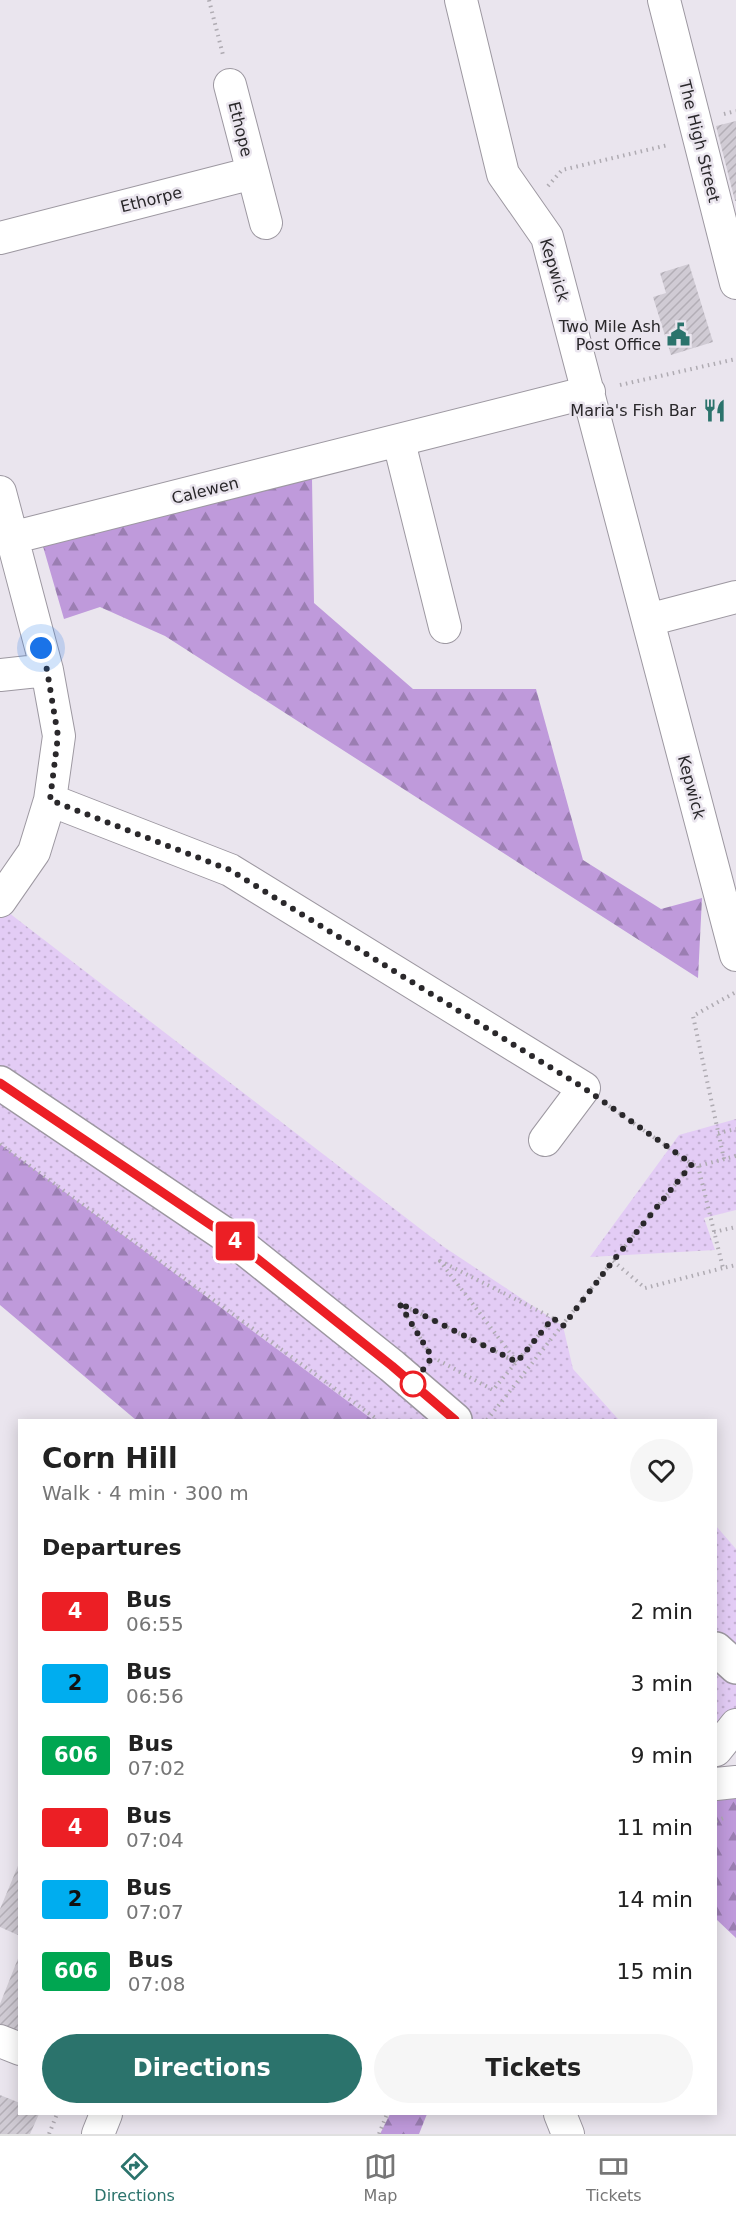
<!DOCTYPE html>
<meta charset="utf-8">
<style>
:root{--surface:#fff;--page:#f6f6f6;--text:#222;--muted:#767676;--line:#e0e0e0;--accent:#2b736c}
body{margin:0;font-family:"DejaVu Sans",sans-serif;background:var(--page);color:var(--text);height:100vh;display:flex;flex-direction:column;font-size:22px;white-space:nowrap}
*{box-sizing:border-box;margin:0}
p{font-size:20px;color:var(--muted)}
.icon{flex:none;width:33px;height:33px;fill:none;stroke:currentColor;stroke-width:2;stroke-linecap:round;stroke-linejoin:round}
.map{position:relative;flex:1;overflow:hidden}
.panel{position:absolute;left:18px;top:1419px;width:699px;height:696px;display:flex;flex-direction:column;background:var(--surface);border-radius:0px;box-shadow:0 3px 15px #0003}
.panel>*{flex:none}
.badge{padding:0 12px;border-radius:4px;font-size:21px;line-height:39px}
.you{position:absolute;width:30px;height:30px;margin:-15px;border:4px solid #fff;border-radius:50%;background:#1a73e8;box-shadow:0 0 0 9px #1a73e833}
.map>.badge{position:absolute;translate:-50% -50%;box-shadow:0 0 0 3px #fff}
h2{padding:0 24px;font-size:22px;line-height:54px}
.round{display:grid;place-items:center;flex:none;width:63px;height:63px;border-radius:32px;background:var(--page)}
.head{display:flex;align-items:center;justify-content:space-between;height:102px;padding:0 24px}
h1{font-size:28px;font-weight:700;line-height:45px}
.cta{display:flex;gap:12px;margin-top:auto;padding:12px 24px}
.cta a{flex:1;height:69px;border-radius:36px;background:var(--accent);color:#fff;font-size:24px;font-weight:700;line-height:69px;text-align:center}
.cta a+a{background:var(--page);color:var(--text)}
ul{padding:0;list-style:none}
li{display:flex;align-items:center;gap:18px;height:72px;padding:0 24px}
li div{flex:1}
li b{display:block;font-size:22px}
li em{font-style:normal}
li .badge{min-width:66px;font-weight:700;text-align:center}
.menu{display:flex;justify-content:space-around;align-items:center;height:84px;border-top:2px solid var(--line);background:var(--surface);font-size:16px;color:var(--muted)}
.menu a{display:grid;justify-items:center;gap:3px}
.menu .current{color:var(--accent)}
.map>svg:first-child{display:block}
</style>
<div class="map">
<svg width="736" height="2134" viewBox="0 0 736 2134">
<defs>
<pattern id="grass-dots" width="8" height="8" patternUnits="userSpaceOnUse" patternTransform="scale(1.5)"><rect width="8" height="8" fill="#e3ccf5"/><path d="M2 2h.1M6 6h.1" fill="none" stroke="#c3afd2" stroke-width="1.8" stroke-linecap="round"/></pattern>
<pattern id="forest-firs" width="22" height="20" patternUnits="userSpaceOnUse" patternTransform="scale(1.5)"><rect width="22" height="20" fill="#bf9adb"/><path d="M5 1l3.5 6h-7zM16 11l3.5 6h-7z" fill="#9b7eb2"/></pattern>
<pattern id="building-hatch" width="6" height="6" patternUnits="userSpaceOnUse" patternTransform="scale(1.5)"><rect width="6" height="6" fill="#d0cbd4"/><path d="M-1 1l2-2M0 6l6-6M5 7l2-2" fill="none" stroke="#b3aeb6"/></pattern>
</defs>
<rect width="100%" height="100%" fill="#eae5ee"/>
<path fill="url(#grass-dots)" d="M 0,904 L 13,916 L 444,1247 L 563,1326 L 573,1369 L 619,1420 L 373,1420 L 0,1144 Z
M 736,1119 L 736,1210 L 704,1218 L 715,1250 L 590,1257 L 679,1135 Z
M 716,1526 L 736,1549 L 736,1725 L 716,1750 Z"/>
<path fill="url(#forest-firs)" d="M 312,479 L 314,603 L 413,689 L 536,689 L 583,860 L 661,909 L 702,898 L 698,978 L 165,636 L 100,607 L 64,619 L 42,543 Z
M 0,1144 L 373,1420 L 136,1420 L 0,1305 Z
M 736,1782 L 736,1938 L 716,1919 L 716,1784 Z
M 390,2114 L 427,2114 L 419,2134 L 380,2134 Z"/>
<path fill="url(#building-hatch)" d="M 736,121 L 736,201 L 735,201 L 716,126 Z
M 689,264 L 713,342 L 671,355 L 653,297 L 666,293 L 660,273 Z
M 20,1861 L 20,1936 L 0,1927 L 0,1909 Z
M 19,1956 L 20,2032 L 0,2024 L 0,2004 Z
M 0,2095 L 20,2103 L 20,2114 L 39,2114 L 30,2134 L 0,2134 Z"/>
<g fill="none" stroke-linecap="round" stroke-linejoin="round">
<defs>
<path id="minor" d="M 461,0 L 503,174 L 547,237 L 736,955
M 664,0 L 736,283
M 230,85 L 253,173
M 0,238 L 253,173 L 266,223
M 399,442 L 445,627
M 0,492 L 47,670 L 59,736 L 50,800 L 34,852 L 0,901
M 11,538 L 589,392
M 648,620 L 736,597
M 0,675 L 47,670
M 50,800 L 230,870 L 584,1088 L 545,1140
M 716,1750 L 736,1725
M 716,1784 L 736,1782
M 0,2041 L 20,2049
M 560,2114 L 568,2134
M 98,2134 L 106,2114"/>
<path id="tertiary" d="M 0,1083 L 239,1244 L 392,1366 L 455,1420
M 716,1649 L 736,1667"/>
</defs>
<use href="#minor" stroke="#9d98a1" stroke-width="34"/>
<use href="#tertiary" stroke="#9d98a1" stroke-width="36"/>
<path stroke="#afabb2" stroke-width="4" stroke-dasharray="1.5 4.5" stroke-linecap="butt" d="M 209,0 L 223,55
M 724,114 L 736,111
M 548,186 L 562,170 L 668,145
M 620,385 L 736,359
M 609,1106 L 692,1164
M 718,1133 L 736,1129
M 0,1144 L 378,1420
M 724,1159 L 693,1016 L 736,992
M 698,1166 L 723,1268 L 736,1265
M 714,1232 L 736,1227
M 613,1261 L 645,1288 L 723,1268
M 430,1354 L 399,1303 L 517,1362 L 440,1261 L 553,1318 L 563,1326
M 438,1360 L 493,1390 L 553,1318
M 487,1420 L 613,1261 L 692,1164 L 698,1166 L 736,1156
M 716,1821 L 726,1817
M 49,2134 L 57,2114
M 379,2134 L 387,2114"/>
<use href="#minor" stroke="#fff" stroke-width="32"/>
<use href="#tertiary" stroke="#fff" stroke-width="33"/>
</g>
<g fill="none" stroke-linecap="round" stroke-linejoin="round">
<defs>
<path id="line" d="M 0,1083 L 239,1244 L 392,1366 L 455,1420"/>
</defs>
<use href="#line" stroke="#fff" stroke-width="14"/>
<use href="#line" stroke="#ec1f25" stroke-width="9"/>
<path stroke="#2a282b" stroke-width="6" stroke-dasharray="0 10.8" d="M 41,648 L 47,670 L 58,736 L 50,800 L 230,870 L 584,1088 L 692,1164 L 613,1261 L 563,1326 L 553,1318 L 517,1362 L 399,1303 L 432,1357 L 413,1384"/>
</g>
<defs>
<symbol id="civic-bare" viewBox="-9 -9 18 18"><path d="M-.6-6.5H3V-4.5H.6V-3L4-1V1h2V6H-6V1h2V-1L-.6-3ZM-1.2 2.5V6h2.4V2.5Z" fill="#2b736c" stroke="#eae5ee" stroke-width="2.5" paint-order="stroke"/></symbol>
<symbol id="restaurant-bare" viewBox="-9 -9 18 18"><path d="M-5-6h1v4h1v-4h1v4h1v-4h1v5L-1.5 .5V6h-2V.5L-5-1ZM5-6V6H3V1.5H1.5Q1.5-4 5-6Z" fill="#2b736c" stroke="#eae5ee" stroke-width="2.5" paint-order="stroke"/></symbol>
</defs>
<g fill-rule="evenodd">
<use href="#civic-bare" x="662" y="318" width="33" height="33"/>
<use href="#restaurant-bare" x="698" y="394" width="33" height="33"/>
</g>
<circle fill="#fff" stroke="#ec1f25" stroke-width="3" cx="413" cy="1384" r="12"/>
<g text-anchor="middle" stroke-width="5" stroke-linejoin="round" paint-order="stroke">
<g font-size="16" fill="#2a282b" stroke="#eae5ee">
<text transform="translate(241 129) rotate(76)" y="6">Ethope</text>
<text transform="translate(700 141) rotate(76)" y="6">The High Street</text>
<text transform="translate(151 199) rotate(-14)" y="6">Ethorpe</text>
<text transform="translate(555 270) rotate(73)" y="6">Kepwick</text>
<text transform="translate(205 490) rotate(-14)" y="6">Calewen</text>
<text transform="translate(692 787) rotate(75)" y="6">Kepwick</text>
</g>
<g font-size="16" fill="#2a282b" stroke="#eae5ee" text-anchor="end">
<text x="661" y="332">Two Mile Ash<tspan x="661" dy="18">Post Office</tspan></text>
<text x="696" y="416">Maria's Fish Bar</text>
</g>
</g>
</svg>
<div class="you" style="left:41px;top:648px"></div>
<b class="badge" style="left:235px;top:1241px;background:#ec1f25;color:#fff">4</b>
<section class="panel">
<div class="head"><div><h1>Corn Hill</h1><p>Walk · 4 min · 300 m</p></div><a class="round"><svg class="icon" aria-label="heart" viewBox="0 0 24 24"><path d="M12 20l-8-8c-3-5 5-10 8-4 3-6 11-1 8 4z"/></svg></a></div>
<h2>Departures</h2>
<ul>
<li><span class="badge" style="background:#ec1f25;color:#fff">4</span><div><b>Bus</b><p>06:55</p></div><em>2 min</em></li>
<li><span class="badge" style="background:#00adef;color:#111">2</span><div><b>Bus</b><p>06:56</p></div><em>3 min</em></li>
<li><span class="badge" style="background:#00a651;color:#fff">606</span><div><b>Bus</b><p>07:02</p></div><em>9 min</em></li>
<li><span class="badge" style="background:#ec1f25;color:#fff">4</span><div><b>Bus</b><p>07:04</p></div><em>11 min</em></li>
<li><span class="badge" style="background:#00adef;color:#111">2</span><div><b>Bus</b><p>07:07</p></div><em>14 min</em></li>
<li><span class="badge" style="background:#00a651;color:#fff">606</span><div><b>Bus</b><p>07:08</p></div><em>15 min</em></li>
</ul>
<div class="cta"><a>Directions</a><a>Tickets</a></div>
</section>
</div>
<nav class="menu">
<a class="current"><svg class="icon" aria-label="directions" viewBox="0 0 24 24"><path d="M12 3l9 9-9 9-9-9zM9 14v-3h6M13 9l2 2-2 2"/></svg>Directions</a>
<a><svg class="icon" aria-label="map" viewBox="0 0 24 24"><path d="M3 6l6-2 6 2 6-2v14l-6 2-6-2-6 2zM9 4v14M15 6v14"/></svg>Map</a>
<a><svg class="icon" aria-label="tickets" viewBox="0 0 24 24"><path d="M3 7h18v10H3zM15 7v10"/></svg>Tickets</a>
</nav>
